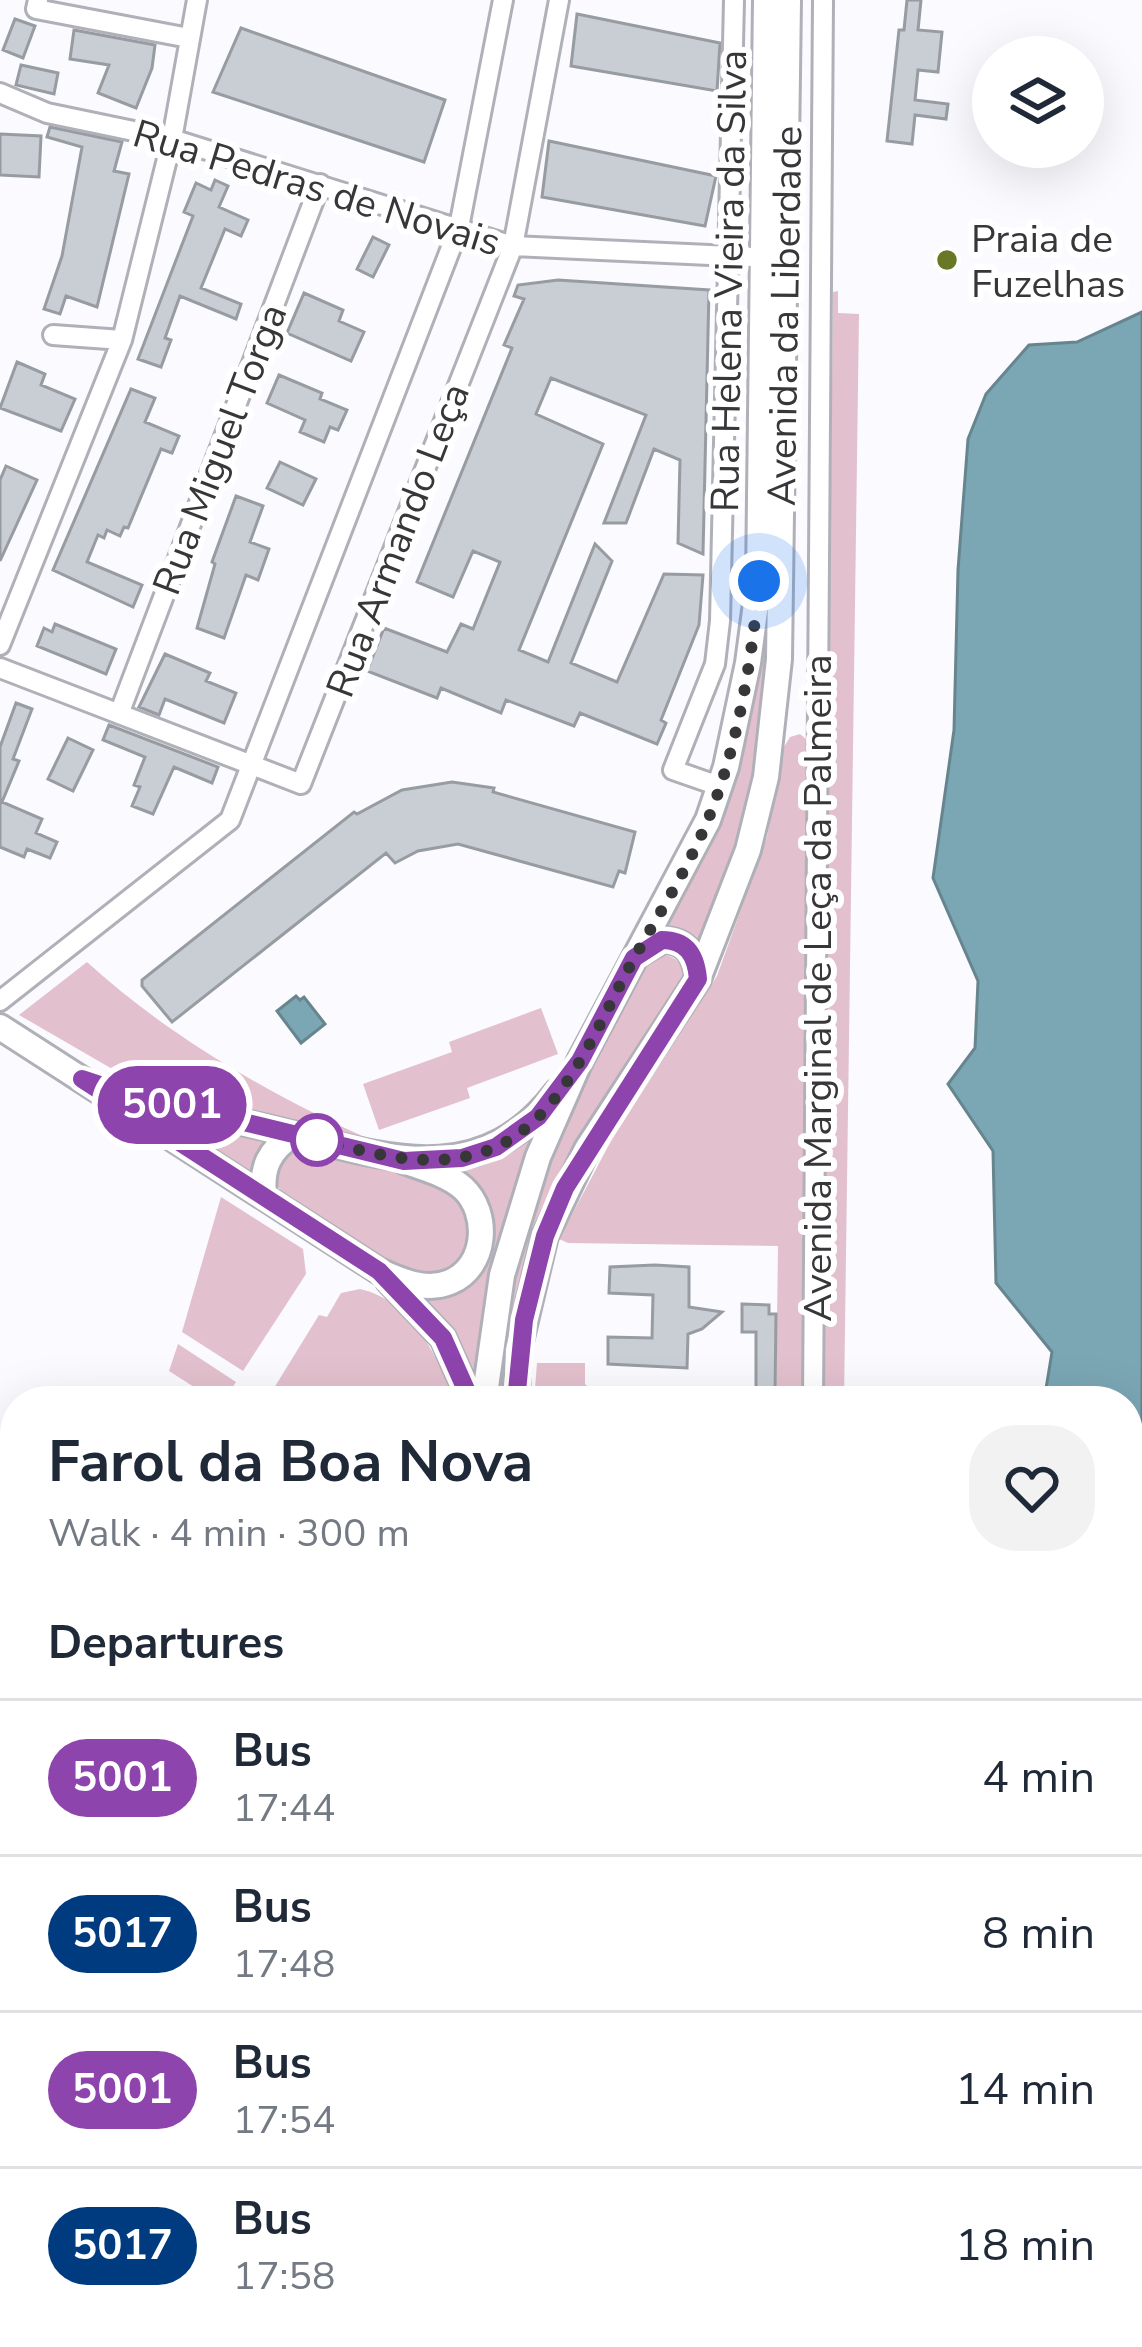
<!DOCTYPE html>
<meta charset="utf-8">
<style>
:root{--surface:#fff;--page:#f2f2f3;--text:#1f2937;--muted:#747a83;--line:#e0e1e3}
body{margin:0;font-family:"Nunito Sans",sans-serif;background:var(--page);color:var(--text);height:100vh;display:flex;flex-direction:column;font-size:45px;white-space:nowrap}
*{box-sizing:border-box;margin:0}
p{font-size:39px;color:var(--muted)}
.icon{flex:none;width:66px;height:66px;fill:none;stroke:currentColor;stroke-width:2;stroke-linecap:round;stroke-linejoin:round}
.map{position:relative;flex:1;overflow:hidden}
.side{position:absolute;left:0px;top:1386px;width:1143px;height:963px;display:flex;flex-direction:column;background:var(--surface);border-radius:48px 48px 0 0;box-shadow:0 12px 48px #0002}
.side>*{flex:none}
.badge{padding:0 24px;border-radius:39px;font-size:42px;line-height:78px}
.controls{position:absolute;left:972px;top:36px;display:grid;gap:24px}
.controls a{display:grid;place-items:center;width:132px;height:132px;border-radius:50%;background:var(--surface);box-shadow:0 12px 48px #0002;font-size:60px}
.you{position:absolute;width:60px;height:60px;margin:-30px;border:9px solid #fff;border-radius:50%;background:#1a73e8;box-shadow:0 0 0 18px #1a73e833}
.map>.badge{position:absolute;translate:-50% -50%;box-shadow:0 0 0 6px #fff}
h2{padding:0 48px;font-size:45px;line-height:108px}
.round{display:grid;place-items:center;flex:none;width:126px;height:126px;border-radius:48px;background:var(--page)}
.overview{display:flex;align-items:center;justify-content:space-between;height:204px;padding:0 48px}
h1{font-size:57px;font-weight:700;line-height:90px}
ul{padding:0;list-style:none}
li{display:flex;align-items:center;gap:36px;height:156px;padding:0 48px;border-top:3px solid var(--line)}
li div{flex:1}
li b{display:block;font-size:45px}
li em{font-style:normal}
li .badge{min-width:132px;font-weight:700;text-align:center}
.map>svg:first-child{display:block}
</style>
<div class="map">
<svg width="1142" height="2347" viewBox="0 0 1142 2347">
<rect width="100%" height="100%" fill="#fafaff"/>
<path fill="#e3c0cd" d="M 838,291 L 838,313 L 859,314 L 844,1401 L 821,1401 L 833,292 Z
M 767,561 C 776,648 768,747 743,832 C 732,871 716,909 703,947 L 686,933 L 667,927 L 720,815 Z
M 800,734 L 808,741 L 810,752 L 802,1401 L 776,1401 L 778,1246 L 568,1243 L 559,1239 L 612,1139 L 717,976 L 767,837 L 784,747 L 790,737 Z
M 658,954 C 674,955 685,963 684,980 C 638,1052 582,1124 548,1202 C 520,1265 510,1333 506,1401 L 494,1401 C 511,1254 546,1154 614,1023 C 624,1002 636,964 658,954 Z
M 87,962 C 169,1037 275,1098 376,1142 L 121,1074 L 19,1015 Z
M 541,1008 L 558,1054 L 467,1088 L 470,1098 L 379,1130 L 363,1084 L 452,1052 L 449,1042 Z
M 151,1109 L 266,1140 L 257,1152 L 252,1176 Z
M 540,1127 C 510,1216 486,1292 475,1386 L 451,1332 L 416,1295 L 489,1248 L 451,1169 L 509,1151 Z
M 304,1149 C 341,1158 406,1168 440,1183 C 491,1206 474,1285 419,1275 C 381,1268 318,1217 283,1195 L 278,1186 L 278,1164 L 293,1150 Z
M 221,1197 L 303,1249 L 306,1274 L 243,1371 L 182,1332 Z
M 360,1289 C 411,1300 438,1356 454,1401 L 266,1401 L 319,1315 L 327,1317 L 341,1293 Z
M 178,1344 L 236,1382 L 224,1401 L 216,1401 L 169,1371 Z
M 537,1363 L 585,1363 L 585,1384 L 604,1401 L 534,1401 Z
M 224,2334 L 489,2334 L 490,2347 L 244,2347 Z
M 581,2334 L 718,2334 L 716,2347 L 581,2347 Z"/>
<path fill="#7ba6b4" stroke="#67858f" stroke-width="3" d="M 1142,312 L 1142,1945 L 1139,1946 L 1128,1931 L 1128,1401 L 1044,1401 L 1052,1352 L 996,1283 L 993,1151 L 948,1084 L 975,1048 L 978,981 L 933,878 L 954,730 L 958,570 L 968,439 L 986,394 L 1029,345 L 1077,342 Z
M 296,996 L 300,1000 L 304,997 L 325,1024 L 301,1043 L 277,1011 Z
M 992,2334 L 1066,2338 L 1067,2347 L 939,2347 L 961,2336 Z"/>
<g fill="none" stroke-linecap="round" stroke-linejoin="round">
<path stroke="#67858f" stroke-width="6" d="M 633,2334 L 640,2347"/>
</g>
<path fill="#c9ced4" stroke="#979ca2" stroke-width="3" d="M 907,0 L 921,0 L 918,30 L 942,32 L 938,72 L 918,70 L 915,100 L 948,104 L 946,119 L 915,115 L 912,144 L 887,141 L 899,30 L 904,30 Z
M 577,14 L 720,43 L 717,91 L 571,66 Z
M 15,19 L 35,26 L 23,58 L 3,50 Z
M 241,28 L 445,100 L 424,162 L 213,92 Z
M 74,30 L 155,45 L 152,68 L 136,108 L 98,93 L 109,65 L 70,59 Z
M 21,65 L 58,73 L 54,94 L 16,85 Z
M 50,127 L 122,142 L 114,171 L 129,174 L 97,307 L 66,296 L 60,314 L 44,309 L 62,256 L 82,147 L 47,137 Z
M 0,134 L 41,136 L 39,177 L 0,175 Z
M 549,141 L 716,176 L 705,226 L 542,197 Z
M 215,180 L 228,186 L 219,207 L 248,220 L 241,236 L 225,229 L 201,288 L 241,304 L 236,319 L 180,296 L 165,338 L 171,340 L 161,367 L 138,359 L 193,216 L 184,212 L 196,183 L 211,190 Z
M 373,237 L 389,245 L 373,277 L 357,269 Z
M 558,280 L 709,290 L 703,554 L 678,543 L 680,460 L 654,449 L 626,523 L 604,523 L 646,415 L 551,378 L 536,414 L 603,444 L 519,650 L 548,662 L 595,544 L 612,561 L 571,663 L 617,682 L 664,574 L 703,575 L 699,625 L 661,720 L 666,723 L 657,744 L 580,713 L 574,726 L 506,700 L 501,713 L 441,688 L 437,698 L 367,671 L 384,628 L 447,652 L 461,624 L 473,629 L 500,562 L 473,551 L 453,597 L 417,582 L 512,348 L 504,345 L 524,299 L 514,296 L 518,285 Z
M 304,293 L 343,310 L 339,321 L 364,332 L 351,361 L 287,333 Z
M 17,362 L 45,374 L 41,385 L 75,399 L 61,431 L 0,408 Z
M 279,375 L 322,393 L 320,399 L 347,410 L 338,430 L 330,427 L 324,442 L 300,432 L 305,420 L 267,403 Z
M 131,389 L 155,398 L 145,422 L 179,436 L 172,453 L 161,449 L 128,528 L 124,527 L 120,536 L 107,530 L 104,538 L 98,535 L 87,562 L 142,585 L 133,607 L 53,570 Z
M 280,462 L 316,479 L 303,505 L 267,488 Z
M 6,466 L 37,480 L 0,561 L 0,480 Z
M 236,496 L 263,506 L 250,542 L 269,549 L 258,580 L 246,575 L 224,638 L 197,628 L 215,564 L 212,562 Z
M 55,624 L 116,649 L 106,674 L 37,646 L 44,628 L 52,632 Z
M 165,654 L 210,673 L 206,681 L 236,693 L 224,723 L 165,699 L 159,715 L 139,707 Z
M 16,703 L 32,709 L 13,759 L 19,761 L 2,802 L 42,819 L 36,833 L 57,842 L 50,858 L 27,849 L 24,857 L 0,847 L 0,747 Z
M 109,725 L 218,767 L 212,783 L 174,767 L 153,814 L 132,806 L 140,787 L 134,785 L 145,757 L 103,740 Z
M 68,738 L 93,750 L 73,791 L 48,779 Z
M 452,782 L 494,788 L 493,792 L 635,832 L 625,873 L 619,871 L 613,887 L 458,844 L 418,851 L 395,863 L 386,853 L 172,1022 L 142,986 L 142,980 L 354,812 L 357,814 L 402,790 Z
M 655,1265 L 689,1267 L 689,1307 L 722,1312 L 702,1329 L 688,1334 L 687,1368 L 608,1364 L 608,1337 L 652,1338 L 653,1295 L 609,1293 L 610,1267 Z
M 742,1304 L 769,1305 L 769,1314 L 776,1314 L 775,1395 L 756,1394 L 756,1332 L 742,1332 Z"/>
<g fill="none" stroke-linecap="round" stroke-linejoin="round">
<defs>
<path id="street" d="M 38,0 L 36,9 L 189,38
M 0,93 L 47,113 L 172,139 L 513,246 L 776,258
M 53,335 L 122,340
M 0,645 L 122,340 L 172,139 L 197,0
M 0,668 L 301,784 L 513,246 L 559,0
M 119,714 L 320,184
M 719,786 L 673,770 L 715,664 L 720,621 L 734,0
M 0,1001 L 230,820 L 459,227 L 503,0
M 813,1401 L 823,0"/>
<path id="secondary" d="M 640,953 L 662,940 C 687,940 696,956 698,979
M 0,1027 L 379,1271 C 401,1281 426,1292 450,1282 C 487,1267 490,1213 463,1188 C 447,1174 423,1168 404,1161
M 114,1090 C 164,1107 217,1116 268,1128 C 376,1154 477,1197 557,1092
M 264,1196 C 261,1167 269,1151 293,1134
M 389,1281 L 443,1338 L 471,1401
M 484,1401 L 502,1275 L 538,1157 L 580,1061 L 708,820 L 726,767 L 748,663 L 759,581 L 766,0
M 516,1401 L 518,1350 L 545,1236 L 587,1149 L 698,979 L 748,850 L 766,777 L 779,659 L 788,0
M 507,2334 L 507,2347
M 565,2334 L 565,2347"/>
</defs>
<use href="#street" stroke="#b0b0b8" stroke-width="24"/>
<use href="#secondary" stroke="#b0b0b8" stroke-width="30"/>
<use href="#street" stroke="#fff" stroke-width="18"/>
<use href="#secondary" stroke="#fff" stroke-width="24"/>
</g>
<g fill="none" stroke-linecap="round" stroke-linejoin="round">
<defs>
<path id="line" d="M 471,1401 L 443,1338 L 379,1271 L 82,1079 L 124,1093 L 404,1161 L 462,1158 L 496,1147 L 538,1117 L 580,1061 L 634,958 L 662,940 C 687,940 696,956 698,979 L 565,1188 L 545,1236 L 524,1320 L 516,1401"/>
</defs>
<use href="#line" stroke="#fff" stroke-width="27"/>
<use href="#line" stroke="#8e44ad" stroke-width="18"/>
<path stroke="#37373a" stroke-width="12" stroke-dasharray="0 21.6" d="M 317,1140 C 377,1154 436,1173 496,1147 C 559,1118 591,1041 621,983 C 649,928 684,878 707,822 C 738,747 752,660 759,581"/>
</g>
<circle fill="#697825" stroke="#fff" stroke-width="4.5" cx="947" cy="260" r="12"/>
<circle fill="#fff" stroke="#8e44ad" stroke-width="6" cx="317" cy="1140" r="24"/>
<g text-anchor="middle" stroke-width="12" stroke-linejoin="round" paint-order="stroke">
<g font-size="39" fill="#37373a" stroke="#fff">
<text transform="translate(317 187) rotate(17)" y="14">Rua Pedras de Novais</text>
<text transform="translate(728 281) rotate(-89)" y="14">Rua Helena Vieira da Silva</text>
<text transform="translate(784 316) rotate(-89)" y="14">Avenida da Liberdade</text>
<text transform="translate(219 449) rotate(-69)" y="14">Rua Miguel Torga</text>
<text transform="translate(397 540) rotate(-69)" y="14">Rua Armando Leça</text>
<text transform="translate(817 988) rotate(-90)" y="14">Avenida Marginal de Leça da Palmeira</text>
</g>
<g font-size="39" fill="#37373a" stroke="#fff" text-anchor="start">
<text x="971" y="252">Praia de<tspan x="971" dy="45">Fuzelhas</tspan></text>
</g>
</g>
</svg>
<div class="controls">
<a><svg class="icon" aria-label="layers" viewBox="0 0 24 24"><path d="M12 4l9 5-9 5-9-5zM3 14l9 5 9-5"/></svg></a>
</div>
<div class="you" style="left:759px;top:581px"></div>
<b class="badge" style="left:172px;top:1105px;background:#8e44ad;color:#fff">5001</b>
<section class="side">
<div class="overview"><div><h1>Farol da Boa Nova</h1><p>Walk · 4 min · 300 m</p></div><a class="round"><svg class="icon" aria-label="heart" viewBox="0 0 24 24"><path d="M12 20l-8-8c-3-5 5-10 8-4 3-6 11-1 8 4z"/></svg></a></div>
<h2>Departures</h2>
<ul>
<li><span class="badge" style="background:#8e44ad;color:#fff">5001</span><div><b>Bus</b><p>17:44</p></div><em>4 min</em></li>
<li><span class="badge" style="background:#003b80;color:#fff">5017</span><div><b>Bus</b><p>17:48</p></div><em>8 min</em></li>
<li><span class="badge" style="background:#8e44ad;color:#fff">5001</span><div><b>Bus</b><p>17:54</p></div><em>14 min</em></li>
<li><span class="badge" style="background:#003b80;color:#fff">5017</span><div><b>Bus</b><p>17:58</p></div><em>18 min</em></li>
</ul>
</section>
</div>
